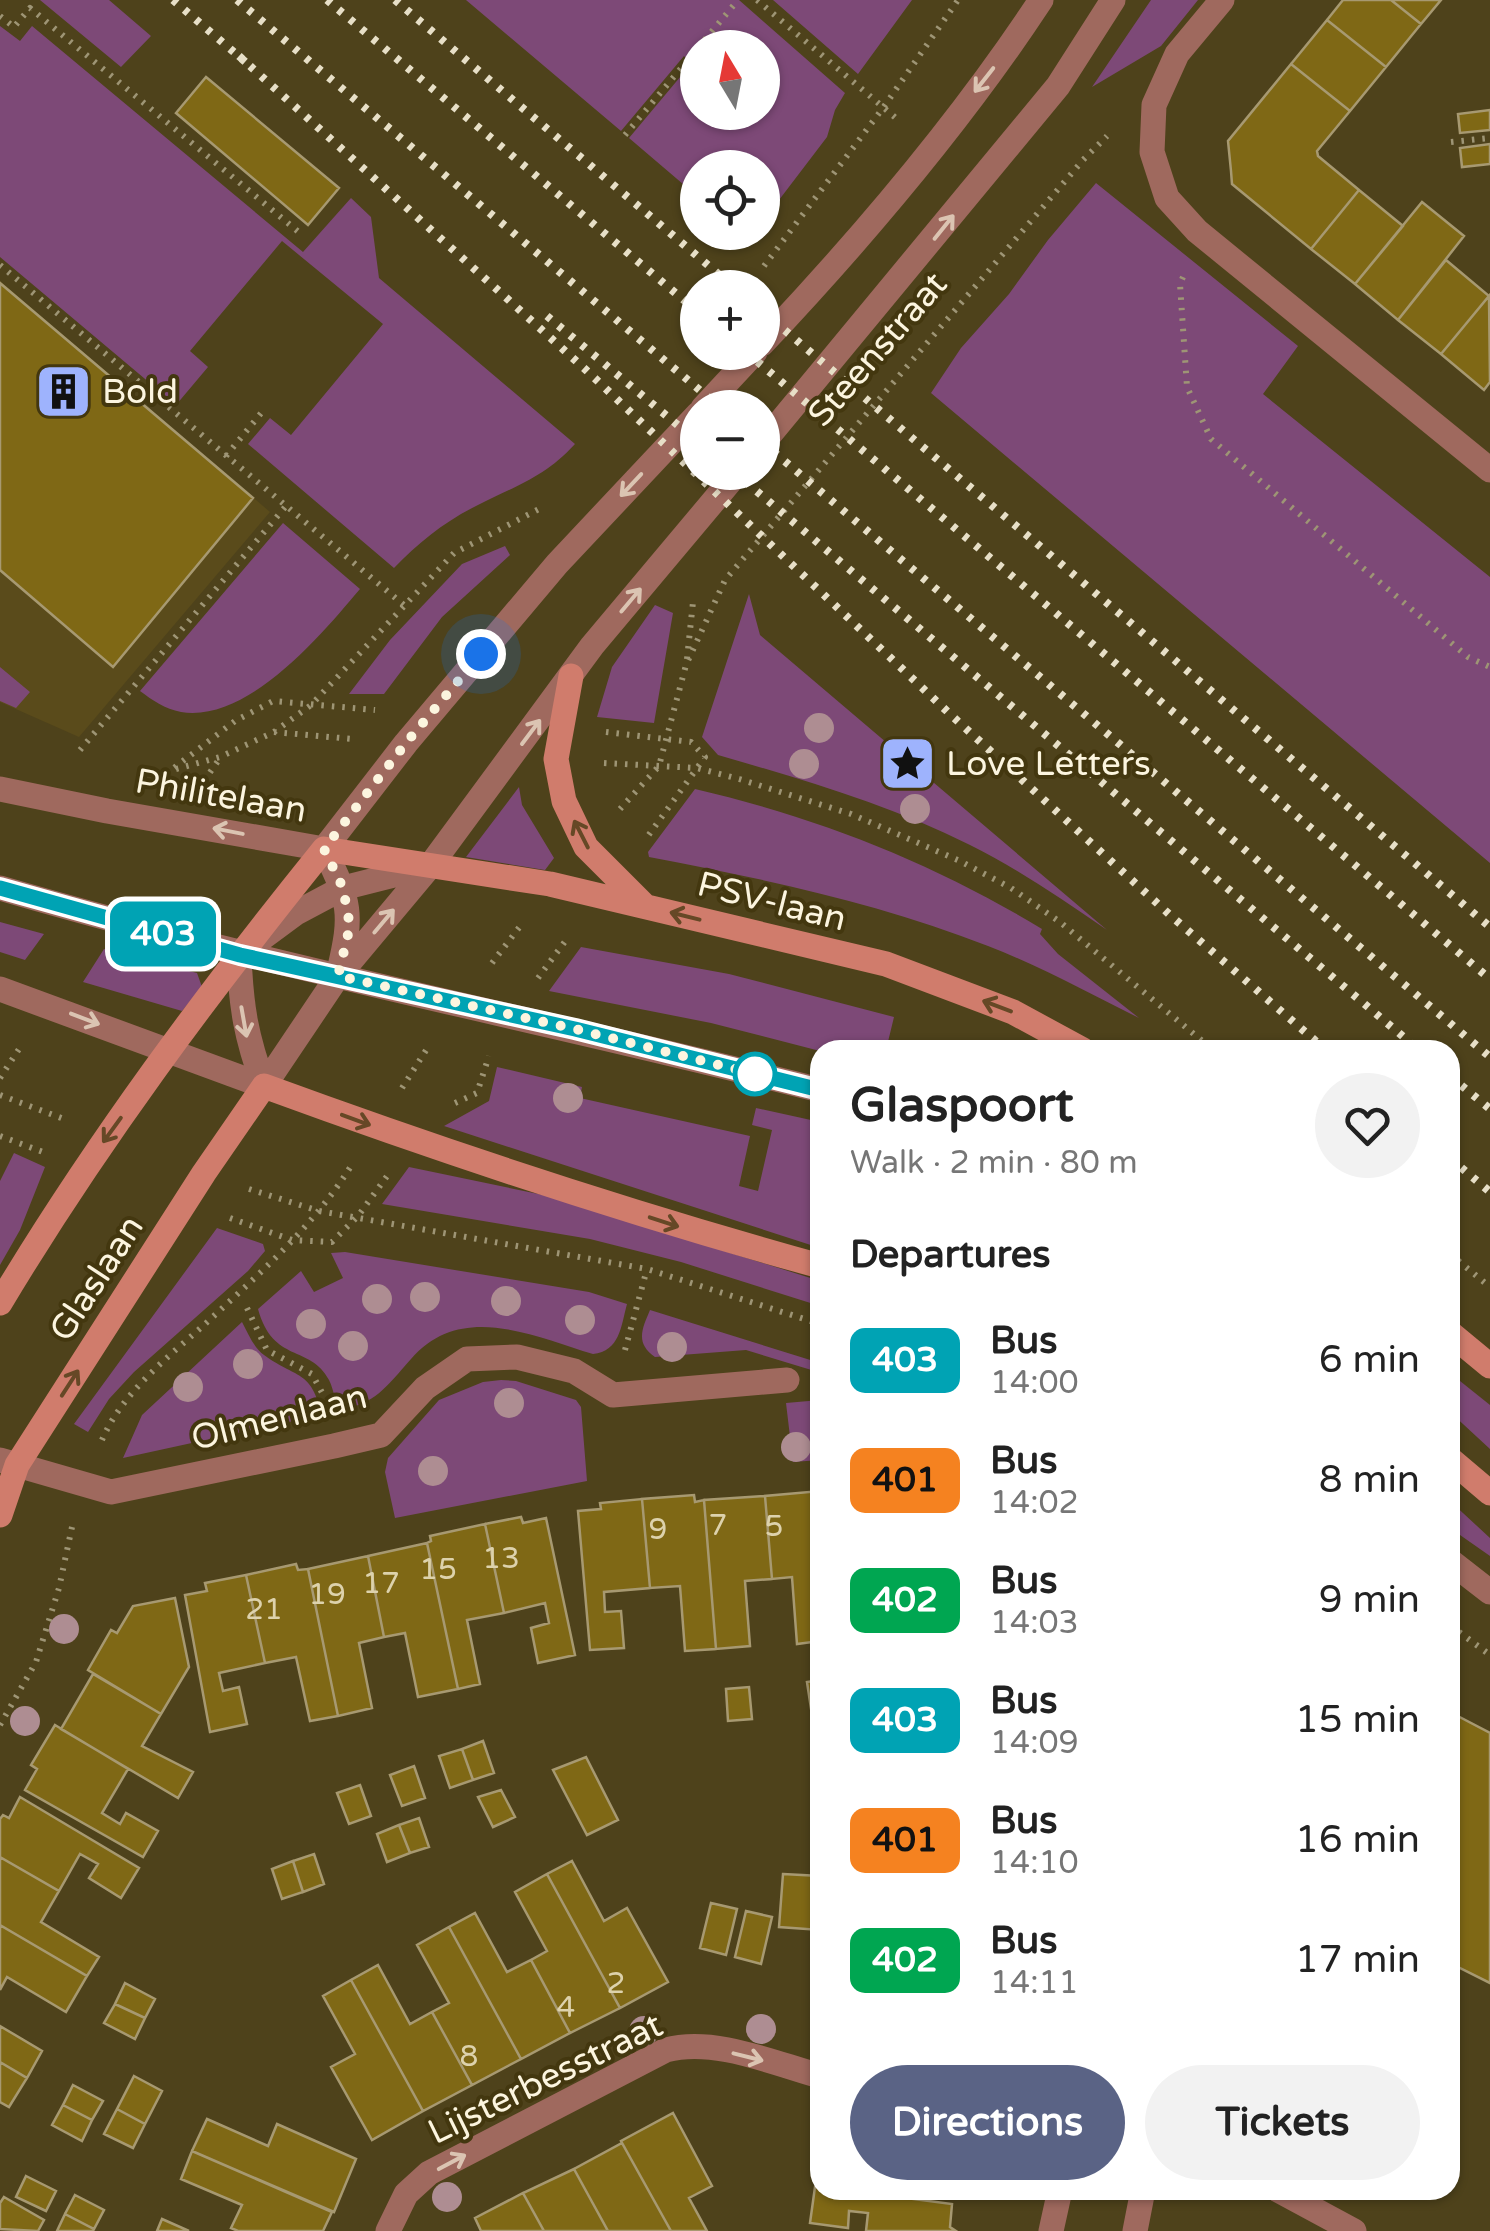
<!DOCTYPE html>
<meta charset="utf-8">
<style>
:root{--surface:#fff;--page:#f2f2f2;--text:#222;--muted:#767676;--accent:#5a6385}
body{margin:0;font-family:"Varela Round",sans-serif;background:var(--page);color:var(--text);height:100vh;display:flex;flex-direction:column;font-size:38px;white-space:nowrap}
*{box-sizing:border-box;margin:0}
p{font-size:32px;color:var(--muted)}
.icon{flex:none;width:55px;height:55px;fill:none;stroke:currentColor;stroke-width:2;stroke-linecap:round;stroke-linejoin:round}
.map{position:relative;flex:1;overflow:hidden}
.panel{position:absolute;left:810px;top:1040px;width:650px;height:1160px;display:flex;flex-direction:column;background:var(--surface);border-radius:30px;box-shadow:0 2px 8px #0004}
.panel>*{flex:none}
.badge{padding:0 20px;border-radius:15px;font-size:35px;line-height:65px}
.needle{width:65px;rotate:350deg}
.controls{position:absolute;left:680px;top:30px;display:grid;gap:20px}
.controls a{display:grid;place-items:center;width:100px;height:100px;border-radius:50%;background:var(--surface);box-shadow:0 2px 8px #0004;font-size:50px}
.you{position:absolute;width:50px;height:50px;margin:-25px;border:8px solid #fff;border-radius:50%;background:#1a73e8;box-shadow:0 0 0 15px #1a73e833}
.map>.badge{position:absolute;translate:-50% -50%;box-shadow:0 0 0 5px #fff}
h2{padding:0 40px;font-size:38px;line-height:90px}
.round{display:grid;place-items:center;flex:none;width:105px;height:105px;border-radius:52px;background:var(--page)}
.head{display:flex;align-items:center;justify-content:space-between;height:170px;padding:0 40px}
h1{font-size:48px;font-weight:700;line-height:75px}
.action{display:flex;gap:20px;margin-top:auto;padding:20px 40px}
.action a{flex:1;height:115px;border-radius:60px;background:var(--accent);color:#fff;font-size:40px;font-weight:700;line-height:115px;text-align:center}
.action a+a{background:var(--page);color:var(--text)}
ul{padding:0;list-style:none}
li{display:flex;align-items:center;gap:30px;height:120px;padding:0 40px}
li div{flex:1}
li b{display:block;font-size:38px}
li em{font-style:normal}
li .badge{min-width:110px;font-weight:700;text-align:center}
.map>svg:first-child{display:block}
</style>
<div class="map">
<svg width="1490" height="2231" viewBox="0 0 1490 2231">
<rect width="100%" height="100%" fill="#4e421b"/>
<path fill="#5a4b1b" d="M 0,281 L 270,512 L 79,737 L 0,702 Z"/>
<path fill="#7d4977" fill-rule="evenodd" d="M 40,0 L 109,0 L 151,36 L 121,67 Z
M 466,0 L 739,0 L 845,93 L 835,110 L 827,137 L 763,221 L 762,168 L 698,168 L 697,196 L 629,138 L 691,64 L 684,56 L 621,131 ZM 698,48 L 762,48 L 762,112 L 698,112 Z
M 773,0 L 912,0 L 858,74 Z
M 1151,0 L 1198,0 L 1161,46 L 1092,87 Z
M 0,26 L 20,41 L 32,26 L 303,252 L 351,198 L 371,217 L 379,278 L 575,444 C 544,478 515,486 476,506 C 444,522 418,543 394,568 L 248,444 L 270,418 L 291,435 L 383,324 L 282,241 L 190,351 L 208,367 L 176,405 L 0,257 Z
M 1096,183 L 1298,346 L 1263,394 L 1490,577 L 1490,863 L 931,393 L 961,348 L 1009,294 L 1048,240 Z
M 283,523 L 360,589 C 322,634 248,723 181,712 C 165,709 152,700 140,691 Z
M 505,546 L 510,555 L 442,617 L 384,694 L 349,694 L 390,640 L 462,564 Z
M 749,594 L 760,635 L 1107,930 C 1062,899 1018,869 970,845 C 890,805 804,780 718,755 L 702,737 Z
M 655,605 L 673,613 L 654,723 L 597,717 L 612,667 Z
M 0,667 L 30,692 L 16,708 L 0,701 Z
M 519,787 L 522,805 L 554,858 L 545,870 L 466,857 Z
M 695,789 C 819,818 933,863 1042,929 L 1040,934 L 1058,954 L 1139,1018 C 1089,993 1040,966 988,946 C 879,903 764,879 649,857 L 648,852 Z
M 0,922 L 44,934 L 25,960 L 0,952 Z
M 581,947 L 729,974 L 894,1017 L 886,1050 L 820,1051 L 711,1023 L 549,991 Z
M 104,949 L 197,973 L 202,987 L 182,1011 L 83,982 Z
M 497,1067 L 582,1087 L 580,1098 L 750,1136 L 739,1186 L 758,1191 L 772,1130 L 752,1125 L 756,1108 L 820,1122 L 820,1248 L 444,1126 L 489,1101 Z
M 14,1153 L 45,1167 L 20,1230 L 0,1265 L 0,1181 Z
M 409,1167 L 553,1197 L 820,1281 L 820,1306 L 681,1262 L 590,1239 L 382,1204 Z
M 217,1228 L 263,1244 L 265,1251 L 248,1271 L 134,1372 L 109,1399 L 88,1432 L 74,1424 Z
M 345,1252 L 589,1292 L 627,1304 C 621,1326 620,1351 593,1354 C 533,1336 461,1301 411,1359 C 385,1388 377,1403 337,1411 C 335,1401 334,1390 329,1380 C 310,1344 273,1364 258,1309 L 301,1271 L 314,1292 L 343,1278 L 331,1253 Z
M 650,1310 L 820,1363 L 820,1381 L 818,1372 L 746,1350 L 655,1357 C 635,1343 642,1329 650,1310 Z
M 242,1322 C 248,1333 253,1347 264,1355 C 295,1378 313,1370 321,1415 L 123,1458 L 142,1415 Z
M 1450,1373 L 1490,1405 L 1490,1449 L 1450,1412 Z
M 501,1380 L 516,1381 L 576,1400 L 581,1407 L 587,1481 L 395,1518 L 385,1472 L 388,1458 L 439,1400 L 483,1382 Z
M 820,1400 L 820,1460 L 793,1462 L 786,1403 Z
M 1450,1501 L 1490,1538 L 1490,1556 L 1450,1528 Z"/>
<path fill="#7f6815" stroke="#a79971" stroke-width="2.5" d="M 1343,0 L 1391,0 L 1421,24 L 1386,67 L 1327,20 Z
M 1391,0 L 1441,0 L 1421,24 Z
M 1327,20 L 1386,67 L 1350,111 L 1291,64 Z
M 1291,64 L 1350,111 L 1317,151 L 1318,156 L 1359,190 L 1311,249 L 1232,184 L 1231,171 L 1228,141 Z
M 206,77 L 339,188 L 308,225 L 176,113 Z
M 1490,110 L 1490,130 L 1460,133 L 1458,114 Z
M 1490,144 L 1490,164 L 1462,167 L 1460,148 Z
M 1359,190 L 1403,226 L 1355,284 L 1311,249 Z
M 1422,202 L 1464,236 L 1398,320 L 1355,284 Z
M 1446,260 L 1489,296 L 1441,354 L 1398,320 Z
M 0,283 L 253,498 L 113,667 L 0,570 Z
M 1489,296 L 1490,382 L 1484,390 L 1441,354 Z
M 820,1491 L 820,1641 L 797,1644 L 792,1577 L 772,1579 L 765,1496 Z
M 694,1495 L 695,1502 L 704,1500 L 716,1649 L 685,1651 L 680,1586 L 650,1588 L 642,1499 Z
M 765,1496 L 772,1579 L 745,1581 L 750,1646 L 716,1649 L 704,1500 Z
M 642,1499 L 650,1588 L 604,1592 L 605,1612 L 621,1611 L 624,1648 L 590,1650 L 578,1511 L 601,1509 L 600,1503 Z
M 521,1517 L 523,1523 L 546,1518 L 575,1655 L 538,1663 L 531,1628 L 549,1623 L 545,1603 L 504,1613 L 485,1524 Z
M 485,1524 L 504,1613 L 467,1620 L 480,1684 L 458,1689 L 427,1543 L 431,1541 L 430,1536 Z
M 427,1543 L 458,1689 L 418,1697 L 405,1633 L 384,1637 L 368,1556 Z
M 368,1556 L 384,1637 L 359,1643 L 372,1708 L 338,1716 L 308,1569 Z
M 296,1564 L 298,1570 L 308,1569 L 338,1716 L 310,1721 L 296,1657 L 265,1663 L 246,1575 Z
M 246,1575 L 265,1663 L 219,1673 L 223,1691 L 239,1687 L 247,1724 L 210,1732 L 185,1595 L 207,1591 L 205,1583 Z
M 175,1598 L 189,1667 L 161,1714 L 88,1670 L 111,1630 L 117,1633 L 133,1606 Z
M 93,1674 L 161,1714 L 142,1746 L 193,1772 L 178,1798 L 61,1729 Z
M 820,1680 L 820,1714 L 812,1715 L 807,1682 Z
M 749,1687 L 752,1719 L 728,1721 L 726,1689 Z
M 1450,1712 L 1490,1733 L 1490,1983 L 1450,1963 Z
M 55,1725 L 128,1769 L 102,1813 L 120,1824 L 126,1813 L 158,1831 L 143,1857 L 25,1790 L 37,1769 L 31,1765 Z
M 483,1741 L 494,1773 L 473,1780 L 462,1749 Z
M 462,1749 L 473,1780 L 450,1788 L 439,1756 Z
M 586,1757 L 618,1820 L 587,1835 L 553,1770 Z
M 414,1766 L 425,1798 L 402,1806 L 390,1775 Z
M 360,1785 L 371,1816 L 349,1824 L 337,1793 Z
M 501,1790 L 515,1817 L 493,1827 L 478,1797 Z
M 20,1797 L 139,1868 L 121,1898 L 89,1878 L 98,1864 L 80,1854 L 59,1891 L 0,1857 L 0,1819 L 3,1815 L 9,1818 Z
M 419,1818 L 429,1847 L 410,1853 L 399,1825 Z
M 399,1825 L 410,1853 L 387,1862 L 377,1834 Z
M 314,1854 L 324,1884 L 303,1892 L 293,1861 Z
M 0,1857 L 59,1891 L 41,1922 L 99,1957 L 87,1976 L 0,1925 Z
M 293,1861 L 303,1892 L 282,1899 L 272,1869 Z
M 572,1861 L 604,1921 L 627,1908 L 668,1982 L 620,2008 L 547,1874 Z
M 547,1874 L 620,2008 L 570,2033 L 531,1960 L 547,1951 L 515,1892 Z
M 783,1874 L 820,1876 L 820,1930 L 779,1927 Z
M 711,1903 L 737,1909 L 726,1955 L 700,1948 Z
M 746,1911 L 772,1917 L 761,1964 L 735,1957 Z
M 475,1913 L 507,1972 L 531,1960 L 570,2033 L 521,2059 L 449,1927 Z
M 0,1925 L 87,1976 L 66,2012 L 7,1977 L 0,1990 Z
M 449,1927 L 521,2059 L 472,2085 L 432,2012 L 449,2003 L 417,1945 Z
M 378,1965 L 410,2024 L 432,2012 L 472,2085 L 423,2111 L 351,1980 Z
M 351,1980 L 423,2111 L 372,2140 L 331,2067 L 355,2054 L 323,1996 Z
M 125,1983 L 155,1999 L 145,2018 L 115,2004 Z
M 115,2004 L 145,2018 L 135,2039 L 104,2023 Z
M 0,2026 L 42,2051 L 27,2078 L 0,2062 Z
M 0,2062 L 27,2078 L 9,2107 L 0,2102 Z
M 134,2076 L 162,2091 L 145,2124 L 117,2109 Z
M 73,2085 L 103,2101 L 92,2120 L 63,2105 Z
M 63,2105 L 92,2120 L 82,2141 L 52,2125 Z
M 117,2109 L 145,2124 L 133,2148 L 104,2134 Z
M 673,2113 L 712,2186 L 689,2198 L 707,2231 L 671,2231 L 621,2141 Z
M 207,2119 L 268,2146 L 277,2124 L 356,2159 L 334,2212 L 192,2151 Z
M 622,2143 L 671,2231 L 608,2231 L 574,2169 Z
M 192,2151 L 332,2212 L 323,2231 L 238,2231 L 231,2228 L 242,2205 L 181,2179 Z
M 574,2169 L 608,2231 L 544,2231 L 523,2193 Z
M 26,2176 L 56,2191 L 46,2211 L 16,2197 Z
M 815,2187 L 883,2198 L 883,2195 L 952,2204 L 950,2227 L 956,2231 L 866,2231 L 868,2213 L 849,2211 L 848,2228 L 810,2223 Z
M 523,2193 L 544,2231 L 481,2231 L 475,2218 Z
M 75,2195 L 104,2210 L 94,2229 L 65,2214 Z
M 4,2197 L 44,2220 L 38,2231 L 0,2229 L 0,2203 Z
M 65,2214 L 94,2229 L 93,2231 L 57,2231 Z
M 162,2219 L 189,2231 L 157,2231 Z"/>
<g fill="none" stroke-linecap="round" stroke-linejoin="round">
<path stroke="#9e9575" stroke-width="6" stroke-dasharray="2.5 8" stroke-linecap="butt" d="M 757,0 L 897,119
M 0,16 L 14,27 L 30,8 L 301,234
M 698,48 L 738,0
M 625,135 L 698,48
M 1451,142 L 1490,138
M 0,265 L 405,606
M 764,266 L 883,108 L 958,0
M 1183,277 L 1180,284 L 1187,387 L 1211,439 L 1468,657 L 1490,667
M 226,456 L 262,412
M 687,659 L 693,602
M 274,732 L 352,739
M 606,732 L 691,742 L 705,757 L 645,840
M 80,750 L 286,506
M 604,763 L 697,768 L 739,779 L 851,814 L 960,861 L 1011,888 L 1060,922 L 1213,1050
M 176,769 L 220,757 L 274,732 L 311,705 L 454,553 L 541,508
M 166,774 L 235,721 L 273,701 L 375,710
M 204,781 L 220,758
M 620,809 L 659,766 L 686,665 L 725,580 L 1083,160 L 1107,136
M 492,963 L 521,925
M 538,978 L 569,936
M 0,1078 L 21,1046
M 402,1088 L 430,1044
M 0,1095 L 64,1119
M 455,1103 L 477,1093 L 489,1056
M 0,1136 L 43,1152
M 249,1189 L 319,1211 L 647,1269 L 820,1324
M 230,1218 L 292,1240 L 332,1242 L 358,1216 L 387,1176
M 1450,1254 L 1490,1287
M 247,1308 L 267,1350 L 312,1374 L 326,1400
M 625,1350 L 647,1269
M 102,1440 C 122,1393 167,1358 204,1325 C 257,1276 313,1227 351,1166
M 1459,1632 L 1490,1655
M 0,1725 L 36,1662 L 59,1588 L 72,1527"/>
<path stroke="#9f695e" stroke-width="25" d="M 0,888 C 270,967 547,1021 820,1090"/>
<path stroke="#9f695e" stroke-width="25" d="M 1222,0 L 1177,54 L 1154,105 L 1152,152 L 1167,198 L 1197,231 L 1490,470
M 0,1460 L 111,1492 L 334,1446 L 381,1435 L 425,1388 L 467,1359 L 517,1357 L 574,1371 L 613,1395 L 787,1380
M 1450,1561 L 1490,1592
M 1278,2190 L 1354,2231
M 388,2231 L 406,2194 L 429,2173 L 666,2050 C 714,2037 773,2063 820,2076
M 1051,2231 L 1060,2190
M 1135,2231 L 1143,2190"/>
<path stroke="#9f695e" stroke-width="25" d="M 762,344 C 863,237 960,123 1041,0
M 703,408 L 755,352
M 762,444 L 1058,86 L 1113,0
M 0,789 L 107,811 L 324,849
M 324,849 L 406,743 L 557,564 L 698,414
M 324,849 C 350,902 353,913 339,971
M 0,989 L 264,1086
M 264,1086 L 338,976 L 430,866 L 592,646 L 738,472
M 264,1086 C 246,1037 241,1007 239,955 L 296,913 L 343,888 L 430,866"/>
<path stroke="#d07c6c" stroke-width="25" d="M 571,676 L 556,759 L 564,801 L 586,847 L 645,906
M 0,1303 C 96,1143 207,994 324,849 L 550,884 L 886,964 L 1013,1012 L 1083,1050
M 1450,1333 L 1490,1366
M 1450,1459 L 1490,1493
M 0,1515 L 17,1465 L 204,1173 L 264,1086 C 447,1153 632,1214 820,1266"/>
<path stroke="#e7dfc7" stroke-width="8" stroke-dasharray="5 10" stroke-linecap="butt" d="M 173,0 L 249,65
M 237,0 L 721,408
M 327,0 L 698,312
M 395,0 L 735,288
M 239,56 L 586,370 L 951,715 L 1170,915 L 1326,1050
M 762,311 L 1490,927
M 547,316 L 698,442
M 746,352 L 1490,979
M 762,442 L 1490,1057
M 734,472 L 1419,1050
M 1450,1076 L 1490,1109
M 1450,1158 L 1490,1192"/>
</g>
<g fill="#ae8d92">
<circle cx="819" cy="728" r="15"/>
<circle cx="804" cy="764" r="15"/>
<circle cx="915" cy="809" r="15"/>
<circle cx="568" cy="1098" r="15"/>
<circle cx="425" cy="1297" r="15"/>
<circle cx="377" cy="1299" r="15"/>
<circle cx="506" cy="1301" r="15"/>
<circle cx="580" cy="1320" r="15"/>
<circle cx="311" cy="1324" r="15"/>
<circle cx="353" cy="1346" r="15"/>
<circle cx="672" cy="1347" r="15"/>
<circle cx="248" cy="1364" r="15"/>
<circle cx="188" cy="1387" r="15"/>
<circle cx="509" cy="1403" r="15"/>
<circle cx="796" cy="1447" r="15"/>
<circle cx="433" cy="1471" r="15"/>
<circle cx="64" cy="1629" r="15"/>
<circle cx="25" cy="1721" r="15"/>
<circle cx="761" cy="2029" r="15"/>
<circle cx="644" cy="2031" r="15"/>
<circle cx="447" cy="2197" r="15"/>
</g>
<defs><path id="oneway-shaft" d="M-6 0H5M1.5-3L5.5 0L1.5 3" fill="none" stroke-width="1.6" stroke-linecap="round" stroke-linejoin="round" transform="scale(2.5)"/></defs>
<g stroke="#dbc4b2">
<use href="#oneway-shaft" transform="translate(984 80) rotate(128)"/>
<use href="#oneway-shaft" transform="translate(944 227) rotate(-51)"/>
<use href="#oneway-shaft" transform="translate(631 485) rotate(133)"/>
<use href="#oneway-shaft" transform="translate(631 600) rotate(-50)"/>
<use href="#oneway-shaft" transform="translate(531 732) rotate(-53)"/>
<use href="#oneway-shaft" transform="translate(228 831) rotate(-169)"/>
<use href="#oneway-shaft" transform="translate(384 921) rotate(-50)"/>
<use href="#oneway-shaft" transform="translate(85 1019) rotate(21)"/>
<use href="#oneway-shaft" transform="translate(244 1022) rotate(80)"/>
<use href="#oneway-shaft" transform="translate(748 2057) rotate(14)"/>
<use href="#oneway-shaft" transform="translate(452 2162) rotate(-28)"/>
</g>
<g stroke="#664826">
<use href="#oneway-shaft" transform="translate(581 834) rotate(-117)"/>
<use href="#oneway-shaft" transform="translate(685 916) rotate(-166)"/>
<use href="#oneway-shaft" transform="translate(997 1006) rotate(-159)"/>
<use href="#oneway-shaft" transform="translate(356 1120) rotate(20)"/>
<use href="#oneway-shaft" transform="translate(112 1130) rotate(126)"/>
<use href="#oneway-shaft" transform="translate(664 1222) rotate(18)"/>
<use href="#oneway-shaft" transform="translate(70 1383) rotate(-57)"/>
</g>
<g fill="none" stroke-linecap="round" stroke-linejoin="round">
<defs>
<path id="line" d="M 0,888 L 240,955 L 575,1029 L 820,1090"/>
</defs>
<use href="#line" stroke="#fff" stroke-width="22"/>
<use href="#line" stroke="#00a3b4" stroke-width="15"/>
<path stroke="#fcf5df" stroke-width="10" stroke-dasharray="0 18" d="M 481,654 L 406,743 L 324,849 L 343,888 L 350,926 L 338,976 L 575,1029 L 755,1074"/>
</g>
<defs>
<symbol id="building-square" viewBox="-11 -11 22 22"><rect x="-9" y="-9" width="18" height="18" rx="4" fill="#9eb3fd" stroke="#43370f"/><path d="M-4-6H4V6H1V3H-1V6H-4ZM-2.5-4.3h1.7v1.8h-1.7ZM.8-4.3h1.7v1.8H.8ZM-2.5-1h1.7V.8h-1.7ZM.8-1h1.7V.8H.8Z" fill="#111"/></symbol>
<symbol id="sight-square" viewBox="-11 -11 22 22"><rect x="-9" y="-9" width="18" height="18" rx="4" fill="#9eb3fd" stroke="#43370f"/><path d="M0-6L1.8-2.2L6-1.7L2.9 1.2L3.7 5.4L0 3.3L-3.7 5.4L-2.9 1.2L-6-1.7L-1.8-2.2Z" fill="#111"/></symbol>
</defs>
<g fill-rule="evenodd">
<use href="#building-square" x="32" y="360" width="63" height="63"/>
<use href="#sight-square" x="876" y="732" width="63" height="63"/>
</g>
<circle fill="#fff" stroke="#00a3b4" stroke-width="5" cx="755" cy="1074" r="20"/>
<g text-anchor="middle" stroke-width="8" stroke-linejoin="round" paint-order="stroke">
<g font-size="30" fill="#ddd2ac">
<text x="718" y="1535">7</text>
<text x="774" y="1536">5</text>
<text x="658" y="1539">9</text>
<text x="501" y="1568">13</text>
<text x="438" y="1579">15</text>
<text x="381" y="1593">17</text>
<text x="327" y="1604">19</text>
<text x="264" y="1619">21</text>
<text x="616" y="1993">2</text>
<text x="566" y="2017">4</text>
<text x="469" y="2066">8</text>
</g>
<g font-size="35" fill="#fcf5df" stroke="#43370f">
<text transform="translate(877 349) rotate(-49)" y="12">Steenstraat</text>
<text transform="translate(221 795) rotate(10)" y="12">Philitelaan</text>
<text transform="translate(772 901) rotate(14)" y="12">PSV-laan</text>
<text transform="translate(96 1278) rotate(-57)" y="12">Glaslaan</text>
<text transform="translate(279 1417) rotate(-14)" y="12">Olmenlaan</text>
<text transform="translate(545 2078) rotate(-26)" y="12">Lijsterbesstraat</text>
</g>
<g font-size="35" fill="#fcf5df" stroke="#43370f" text-anchor="start">
<text x="102" y="403">Bold</text>
<text x="946" y="775">Love Letters</text>
</g>
</g>
</svg>
<div class="controls">
<a><svg class="needle" viewBox="-14 -14 28 28"><path d="M0-13l5 13h-10z" fill="#e53935"/><path d="M0 13l5-13h-10z" fill="#767676"/></svg></a>
<a><svg class="icon" aria-label="locate" viewBox="0 0 24 24"><circle cx="12" cy="12" r="6"/><path d="M12 2v4M12 18v4M2 12h4M18 12h4"/></svg></a>
<a>+</a>
<a>−</a>
</div>
<div class="you" style="left:481px;top:654px"></div>
<b class="badge" style="left:163px;top:934px;background:#00a3b4;color:#fff">403</b>
<section class="panel">
<div class="head"><div><h1>Glaspoort</h1><p>Walk · 2 min · 80 m</p></div><a class="round"><svg class="icon" aria-label="heart" viewBox="0 0 24 24"><path d="M12 20l-8-8c-3-5 5-10 8-4 3-6 11-1 8 4z"/></svg></a></div>
<h2>Departures</h2>
<ul>
<li><span class="badge" style="background:#00a3b4;color:#fff">403</span><div><b>Bus</b><p>14:00</p></div><em>6 min</em></li>
<li><span class="badge" style="background:#f58220;color:#111">401</span><div><b>Bus</b><p>14:02</p></div><em>8 min</em></li>
<li><span class="badge" style="background:#00a651;color:#fff">402</span><div><b>Bus</b><p>14:03</p></div><em>9 min</em></li>
<li><span class="badge" style="background:#00a3b4;color:#fff">403</span><div><b>Bus</b><p>14:09</p></div><em>15 min</em></li>
<li><span class="badge" style="background:#f58220;color:#111">401</span><div><b>Bus</b><p>14:10</p></div><em>16 min</em></li>
<li><span class="badge" style="background:#00a651;color:#fff">402</span><div><b>Bus</b><p>14:11</p></div><em>17 min</em></li>
</ul>
<div class="action"><a>Directions</a><a>Tickets</a></div>
</section>
</div>
